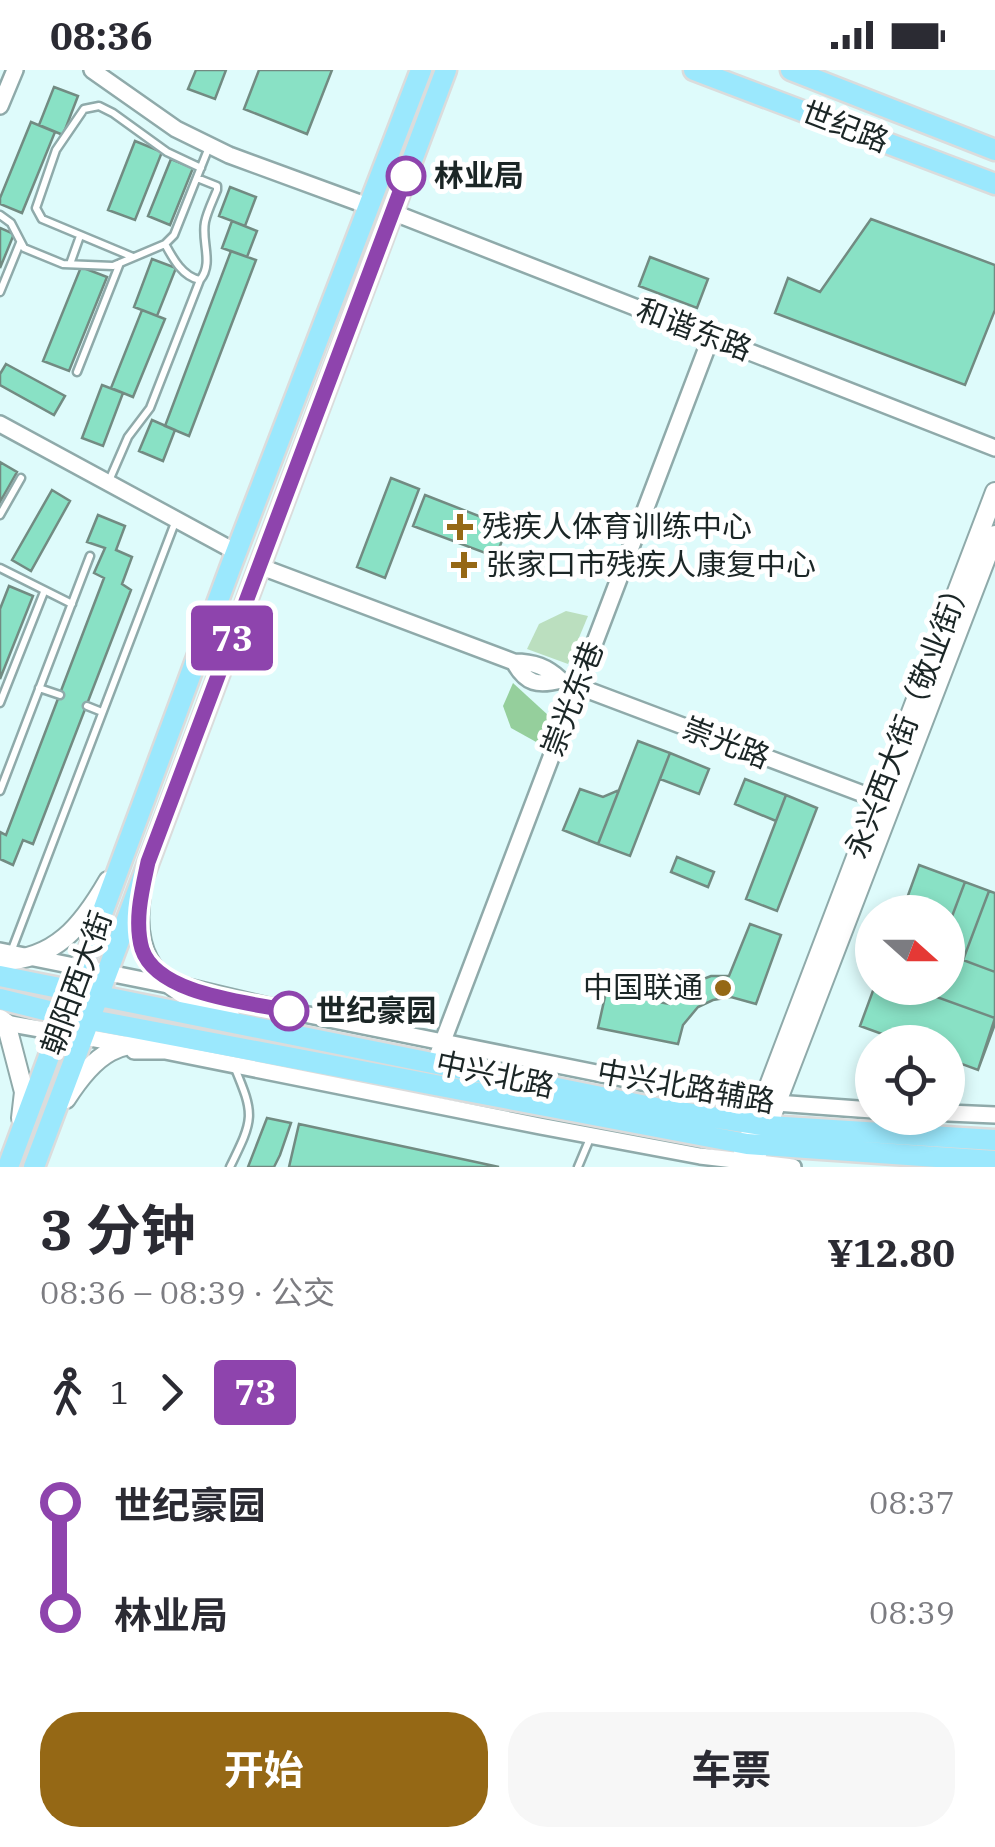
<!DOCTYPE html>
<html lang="zh">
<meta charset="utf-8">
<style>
:root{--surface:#fff;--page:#f7f7f7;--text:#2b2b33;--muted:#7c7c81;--accent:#956815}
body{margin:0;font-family:"IBM Plex Serif","Noto Sans SC",serif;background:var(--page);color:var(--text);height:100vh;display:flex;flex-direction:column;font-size:38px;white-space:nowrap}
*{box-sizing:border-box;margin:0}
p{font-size:32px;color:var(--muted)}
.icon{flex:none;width:55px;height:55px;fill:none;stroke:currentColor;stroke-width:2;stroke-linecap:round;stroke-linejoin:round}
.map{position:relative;height:1097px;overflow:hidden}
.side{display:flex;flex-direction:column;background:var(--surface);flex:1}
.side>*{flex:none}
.badge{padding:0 20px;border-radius:8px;font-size:35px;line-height:65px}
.needle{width:65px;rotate:111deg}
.controls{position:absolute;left:855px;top:825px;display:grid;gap:20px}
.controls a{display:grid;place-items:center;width:110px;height:110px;border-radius:50%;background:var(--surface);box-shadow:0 5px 15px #0003;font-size:50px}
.map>.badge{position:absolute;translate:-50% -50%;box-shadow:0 0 0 5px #fff}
.legs{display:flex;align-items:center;gap:15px;height:110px;padding:0 40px;font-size:32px}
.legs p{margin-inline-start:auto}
.headline{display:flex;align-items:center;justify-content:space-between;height:170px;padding:0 40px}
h1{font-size:55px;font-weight:700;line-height:75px}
.cta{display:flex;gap:20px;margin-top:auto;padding:20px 40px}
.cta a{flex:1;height:115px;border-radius:40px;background:var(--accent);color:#fff;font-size:40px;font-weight:700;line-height:115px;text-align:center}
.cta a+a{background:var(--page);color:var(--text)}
ul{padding:0 40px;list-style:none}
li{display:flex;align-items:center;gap:35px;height:110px;font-size:38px}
li i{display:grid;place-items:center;width:15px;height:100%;margin:0 12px;background:currentColor}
li i::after{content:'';width:25px;height:25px;margin:-12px;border:8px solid;border-radius:50%;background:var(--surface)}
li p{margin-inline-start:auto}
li:first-child i{background:linear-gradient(#0000 50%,currentColor 0)}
li:last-child i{background:linear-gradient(currentColor 50%,#0000 0)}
.status{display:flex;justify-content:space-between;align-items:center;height:70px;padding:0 50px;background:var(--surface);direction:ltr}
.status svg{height:28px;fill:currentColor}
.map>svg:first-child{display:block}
</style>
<div class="status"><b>08:36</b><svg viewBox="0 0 49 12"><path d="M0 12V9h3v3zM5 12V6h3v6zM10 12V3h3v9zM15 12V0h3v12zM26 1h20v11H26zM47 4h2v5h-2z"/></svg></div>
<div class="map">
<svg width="995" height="1097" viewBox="0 0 995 1097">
<rect width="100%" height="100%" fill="#defbfb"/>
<path fill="#bbdfbf" d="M 566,541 L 588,546 L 568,594 L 527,579 L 539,554 Z"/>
<path fill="#95cf9c" d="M 513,613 L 549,646 L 538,673 L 511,658 L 503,636 Z"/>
<path fill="#89e1c5" stroke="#728b82" stroke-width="2.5" d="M 196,0 L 226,0 L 215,29 L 188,19 Z
M 259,0 L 332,0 L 307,64 L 244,39 Z
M 54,17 L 78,26 L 63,65 L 39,55 Z
M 31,52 L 55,62 L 22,143 L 0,134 L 0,128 Z
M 135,71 L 162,82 L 135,150 L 108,140 Z
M 171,89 L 193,98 L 170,155 L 148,146 Z
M 230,117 L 256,127 L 245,156 L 219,146 Z
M 871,149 L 995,195 L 995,240 L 965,315 L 775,243 L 788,208 L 820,222 Z
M 232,151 L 257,161 L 247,187 L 222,178 Z
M 0,158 L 14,164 L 0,198 Z
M 231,181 L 256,190 L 189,366 L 165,356 Z
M 650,187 L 708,209 L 697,238 L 639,216 Z
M 152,189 L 176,198 L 157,246 L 134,237 Z
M 81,197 L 107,207 L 69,301 L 43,291 Z
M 142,240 L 165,249 L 133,327 L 111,318 Z
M 6,294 L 65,326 L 54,345 L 0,315 L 0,304 Z
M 102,315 L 123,323 L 103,376 L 82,368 Z
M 152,350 L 175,360 L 163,391 L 139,381 Z
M 0,392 L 17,402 L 0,432 Z
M 391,408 L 419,419 L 385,508 L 357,497 Z
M 52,420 L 70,431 L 31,501 L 12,490 Z
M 425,425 L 507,457 L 496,487 L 413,456 Z
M 98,445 L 125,456 L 116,480 L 132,487 L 122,514 L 131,520 L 33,774 L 23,770 L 13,795 L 0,789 L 0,762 L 6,765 L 104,508 L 94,503 L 105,478 L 87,472 Z
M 9,516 L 33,526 L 0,609 L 0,539 Z
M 638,671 L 670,683 L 630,786 L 598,774 Z
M 670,683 L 709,699 L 699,724 L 660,709 Z
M 745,709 L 786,725 L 776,751 L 735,734 Z
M 580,719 L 603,727 L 619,720 L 598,774 L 563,760 Z
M 786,725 L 817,738 L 777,841 L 746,829 Z
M 677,787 L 714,802 L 708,817 L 671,802 Z
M 919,795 L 995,823 L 995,954 L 978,1000 L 948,989 L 948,972 L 904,972 L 860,956 L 874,918 L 948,918 L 948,842 L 902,842 Z
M 919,795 L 965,812 L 948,857 L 948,842 L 902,842 Z
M 989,821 L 995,823 L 995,902 L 963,890 Z
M 750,854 L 781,865 L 756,934 L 731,927 L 713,930 L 698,937 L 683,955 L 678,974 L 598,958 L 606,922 L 669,934 L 690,914 L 711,906 L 729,906 Z
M 874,918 L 912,918 L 995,948 L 978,1000 L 948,989 L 948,972 L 904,972 L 860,956 Z
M 267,1048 L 291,1053 L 280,1085 L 274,1097 L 248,1097 Z
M 299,1054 L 499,1097 L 289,1097 Z"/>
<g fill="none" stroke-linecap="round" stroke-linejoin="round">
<defs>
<path id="service" d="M 0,145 L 11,153 L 24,178 L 63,194 L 113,196 L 165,174 L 174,165 L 209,77
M 165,174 C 173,189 183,207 200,210 C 214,193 201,172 205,152 C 207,142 213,130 217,120 L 217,116 L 197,108
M 133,187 L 42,149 L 36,138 L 56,80 L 84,39 L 99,36 L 113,43 L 167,82 L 201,98
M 70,194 L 80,166
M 0,222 L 20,173
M 77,302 L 120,193
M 108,413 L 128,367 L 150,338 L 200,210
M 0,445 L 21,408
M 0,498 L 72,534
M 39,618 L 60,625
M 0,633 L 44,522
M 87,636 L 102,642
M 0,721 L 90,486
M 11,882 L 176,450
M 230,1097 C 254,1048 255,1046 234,996
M 578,1097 L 591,1066"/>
<path id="tertiary" d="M 92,0 L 176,59 L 229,85 L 368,136
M 0,36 L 15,0
M 392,142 L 995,378
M 0,354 L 236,482
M 259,496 L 514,592 C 534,592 547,597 561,610 L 887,733
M 514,592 C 526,614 538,616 561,610
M 0,881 L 173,916
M 179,915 L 289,941 L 661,1016 L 776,1033 L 872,1040
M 0,952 L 129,975
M 134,981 L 165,981 L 540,1056 L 700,1086 L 793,1097
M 435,992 L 711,267
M 948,1043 L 995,1045"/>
<path id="secondary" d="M 141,825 C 131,899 168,921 230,946
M 0,891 C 55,890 82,856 108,811
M 0,949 L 6,953 L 24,1022 L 21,1048
M 66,1029 C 96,982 118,968 175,973
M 738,1097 L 995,422
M 752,1097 L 995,465"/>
<path id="primary" d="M 694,0 L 995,114
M 791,0 L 995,80
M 0,906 L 661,1039 L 768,1056 L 995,1070
M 0,929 L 65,945 L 747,1074 L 995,1091
M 8,1097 L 232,493 L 421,0
M 34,1097 L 446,0"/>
</defs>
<use href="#service" stroke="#8faaaa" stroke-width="11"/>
<use href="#tertiary" stroke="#8faaaa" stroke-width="20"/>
<use href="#secondary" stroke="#8faaaa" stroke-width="22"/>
<use href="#primary" stroke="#dbdcdc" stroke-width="25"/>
<use href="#service" stroke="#fff" stroke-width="6"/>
<use href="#tertiary" stroke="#fff" stroke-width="15"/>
<use href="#secondary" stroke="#fff" stroke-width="18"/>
<use href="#primary" stroke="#9be8fd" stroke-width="20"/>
</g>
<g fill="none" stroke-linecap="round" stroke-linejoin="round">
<defs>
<path id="line-1" d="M 289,941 C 248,932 157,925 142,879 C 134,851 142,820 148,792 L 406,106"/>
</defs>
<use href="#line-1" stroke="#fff" stroke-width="22"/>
<use href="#line-1" stroke="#8e44ad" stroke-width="15"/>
</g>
<g fill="#fff" stroke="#8e44ad" stroke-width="5">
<circle cx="406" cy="106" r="18"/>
<circle cx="289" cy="941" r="18"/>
</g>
<g fill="#956815" stroke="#fff" stroke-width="4">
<path d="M455 442h10v10h10v10h-10v10h-10v-10h-10v-10h10z"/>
<path d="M459 480h10v10h10v10h-10v10h-10v-10h-10v-10h10z"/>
<circle cx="723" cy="918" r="10"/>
</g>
<g text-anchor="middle" stroke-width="10" stroke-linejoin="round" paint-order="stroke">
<g font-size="30" fill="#1b2626" stroke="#fff">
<text transform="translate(845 57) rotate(21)" y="10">世纪路</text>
<text transform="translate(694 260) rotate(21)" y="10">和谐东路</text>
<text transform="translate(573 629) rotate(-69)" y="10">崇光东巷</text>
<text transform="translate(909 647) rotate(-69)" y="10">永兴西大街（敬业街）</text>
<text transform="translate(726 673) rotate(21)" y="10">崇光路</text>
<text transform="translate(77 913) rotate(-70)" y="10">朝阳西大街</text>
<text transform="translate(495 1005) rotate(12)" y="10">中兴北路</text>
<text transform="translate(686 1017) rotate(10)" y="10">中兴北路辅路</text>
</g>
<g font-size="30" font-weight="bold" fill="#1b2626" stroke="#fff" text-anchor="start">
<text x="434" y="116">林业局</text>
<text x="316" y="951">世纪豪园</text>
</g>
<g font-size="30" fill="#1b2626" stroke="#fff" text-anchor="start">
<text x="482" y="467">残疾人体育训练中心</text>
<text x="486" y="505">张家口市残疾人康复中心</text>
<text x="703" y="928" text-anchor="end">中国联通</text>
</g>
</g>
</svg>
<div class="controls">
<a><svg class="needle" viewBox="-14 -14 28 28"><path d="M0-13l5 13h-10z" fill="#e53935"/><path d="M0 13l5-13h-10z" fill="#7c7c81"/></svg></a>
<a><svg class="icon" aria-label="locate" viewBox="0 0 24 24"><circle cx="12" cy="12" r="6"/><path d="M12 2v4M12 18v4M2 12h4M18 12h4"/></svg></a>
</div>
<b class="badge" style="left:232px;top:568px;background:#8e44ad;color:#fff">73</b>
</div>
<section class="side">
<div class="headline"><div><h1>3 分钟</h1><p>08:36 – 08:39 · 公交</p></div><b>¥12.80</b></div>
<div class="legs"><svg class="icon" aria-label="walk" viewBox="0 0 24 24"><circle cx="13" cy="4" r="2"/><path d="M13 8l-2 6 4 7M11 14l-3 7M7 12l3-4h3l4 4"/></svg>1<svg class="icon" aria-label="forward" viewBox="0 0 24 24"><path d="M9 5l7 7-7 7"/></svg><b class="badge" style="background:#8e44ad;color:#fff">73</b></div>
<ul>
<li><i style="color:#8e44ad"></i><b>世纪豪园</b><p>08:37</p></li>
<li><i style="color:#8e44ad"></i><b>林业局</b><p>08:39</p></li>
</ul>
<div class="cta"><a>开始</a><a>车票</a></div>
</section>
